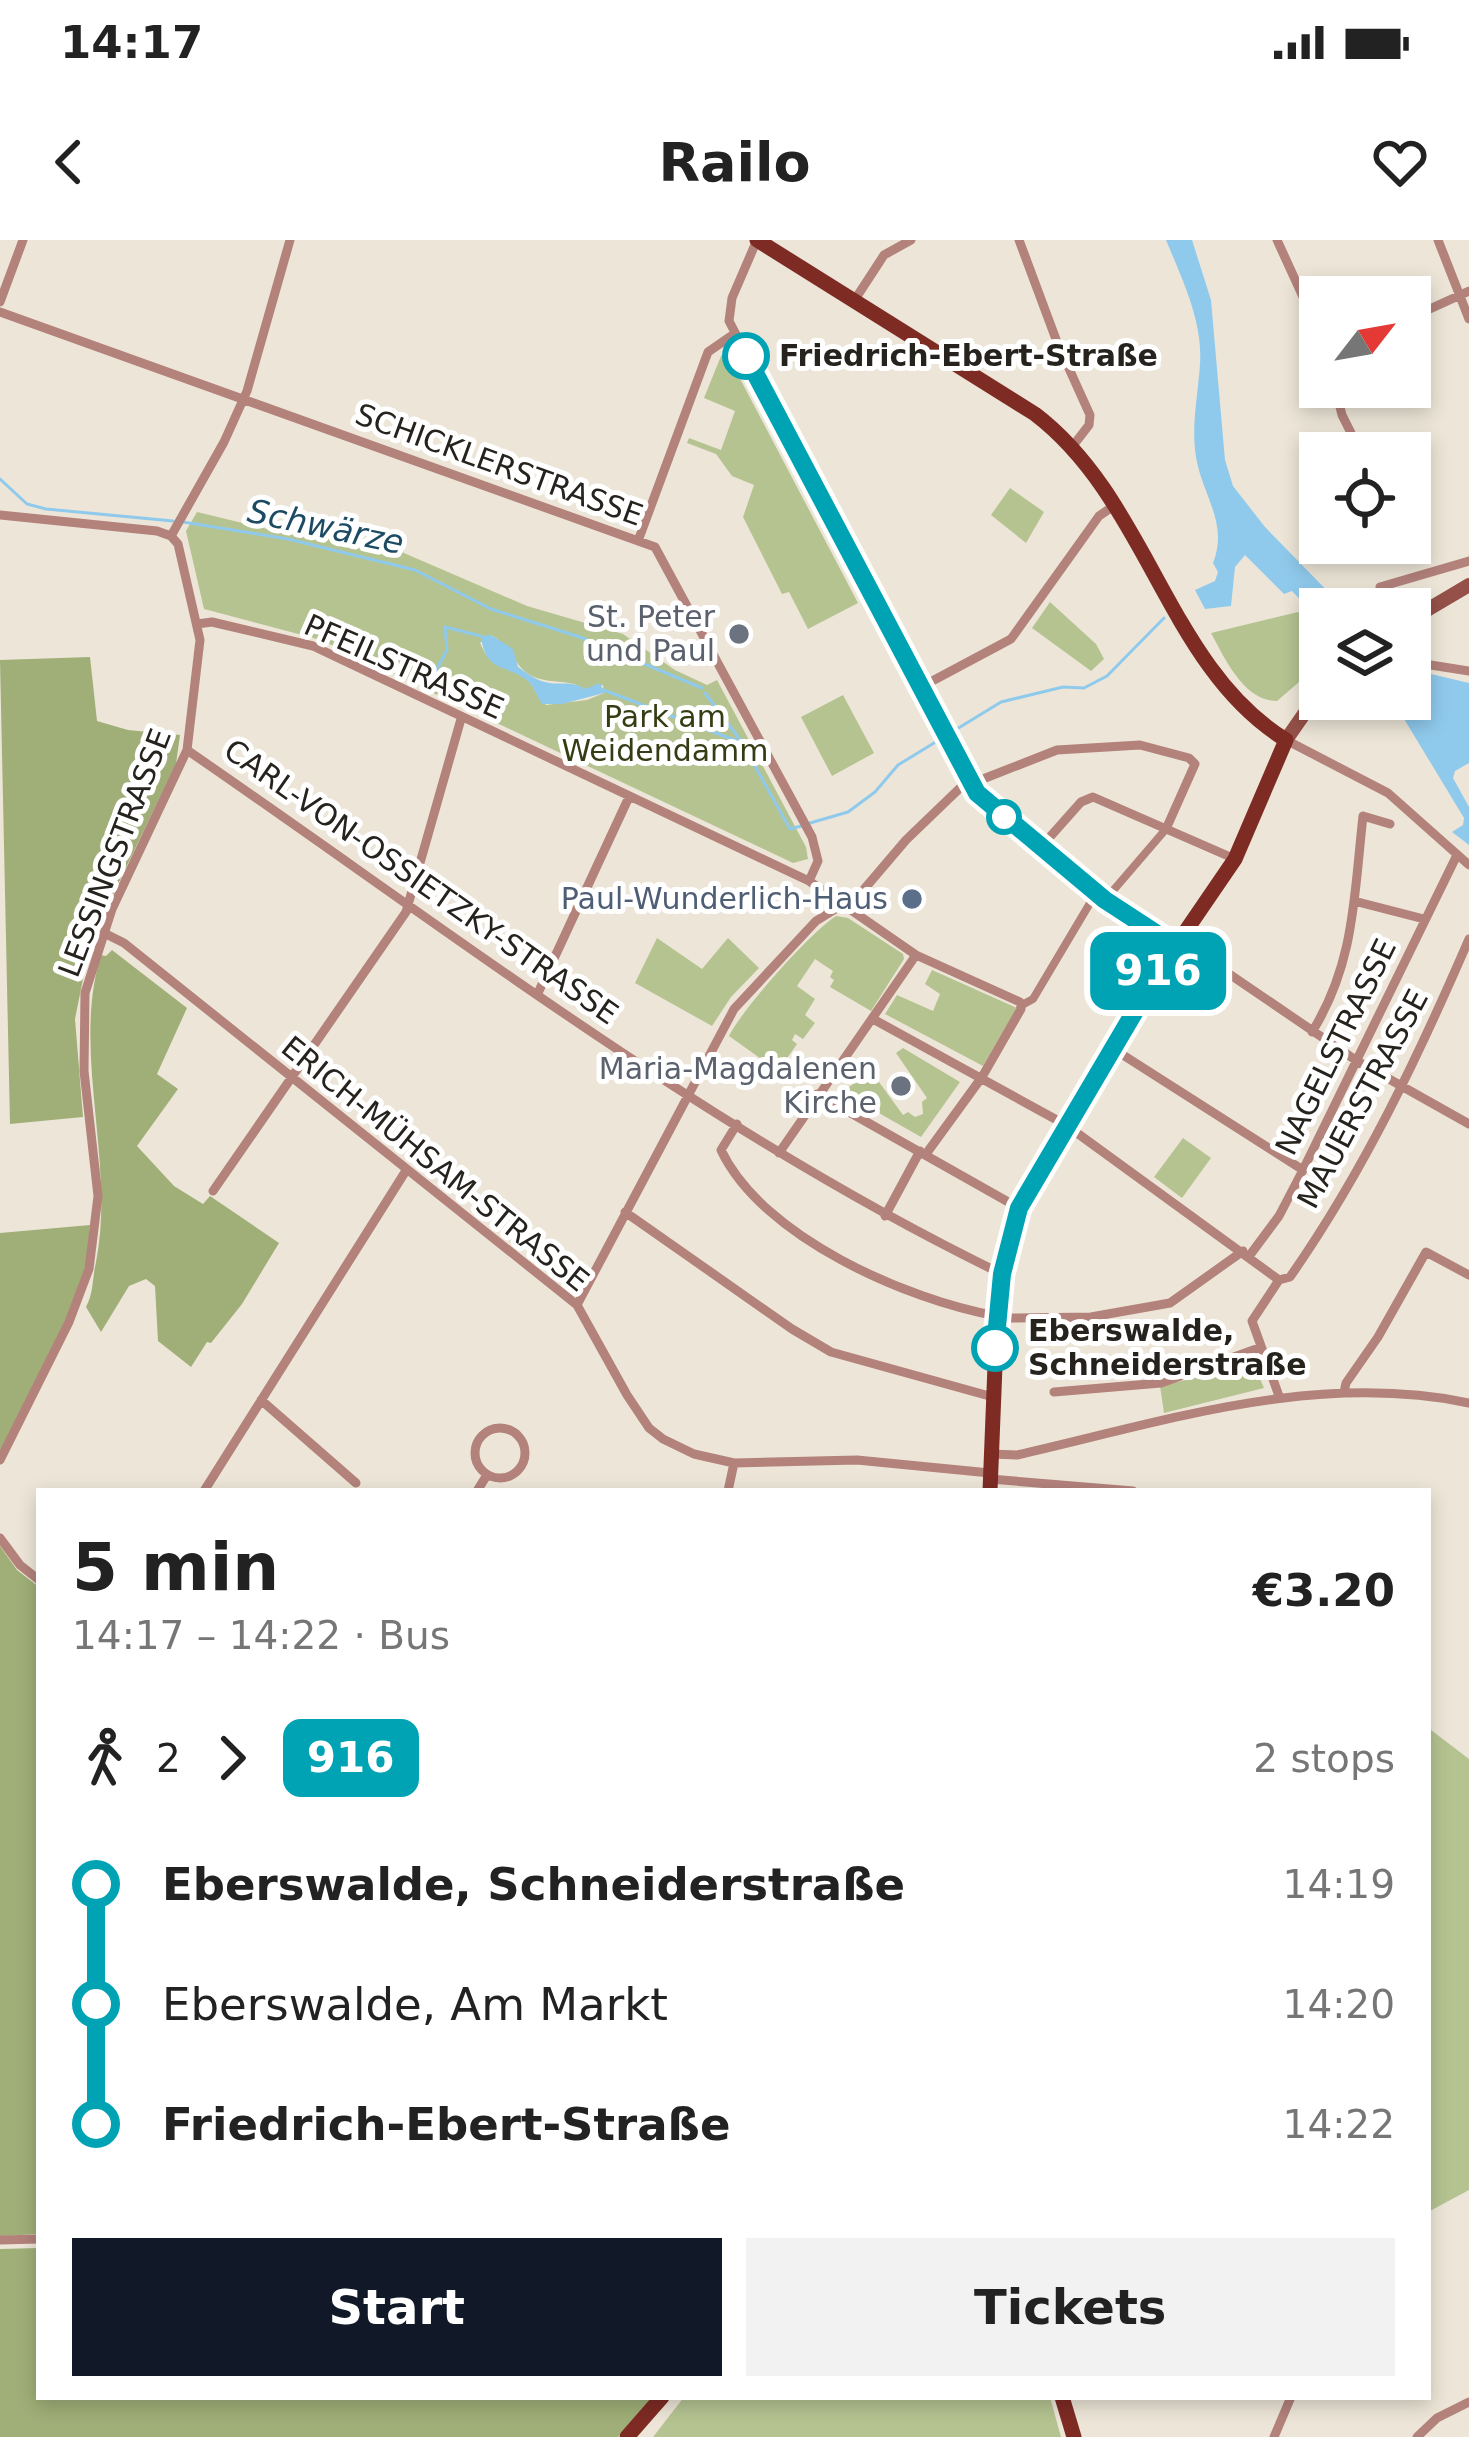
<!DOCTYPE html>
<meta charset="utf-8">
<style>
:root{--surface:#fff;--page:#f2f2f2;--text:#222;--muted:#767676;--accent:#111827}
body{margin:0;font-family:"DejaVu Sans",sans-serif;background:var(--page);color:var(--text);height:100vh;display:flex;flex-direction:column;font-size:45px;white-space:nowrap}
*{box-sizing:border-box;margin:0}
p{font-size:39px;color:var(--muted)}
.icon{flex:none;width:66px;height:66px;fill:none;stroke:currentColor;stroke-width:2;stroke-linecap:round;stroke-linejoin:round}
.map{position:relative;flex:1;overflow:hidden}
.sheet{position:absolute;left:36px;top:1248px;width:1395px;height:912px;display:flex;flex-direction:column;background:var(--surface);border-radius:0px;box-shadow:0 6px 18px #0003}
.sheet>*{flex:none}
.badge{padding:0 24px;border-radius:18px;font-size:42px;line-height:78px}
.needle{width:78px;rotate:59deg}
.controls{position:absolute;left:1299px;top:36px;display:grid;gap:24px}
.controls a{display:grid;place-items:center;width:132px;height:132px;border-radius:0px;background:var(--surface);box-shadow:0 6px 18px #0003;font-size:60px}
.map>.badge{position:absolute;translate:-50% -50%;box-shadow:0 0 0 6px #fff}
.legs{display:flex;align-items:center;gap:18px;height:132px;padding:0 36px;font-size:39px}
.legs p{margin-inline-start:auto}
.head{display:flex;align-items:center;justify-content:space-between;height:204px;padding:0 36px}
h1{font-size:66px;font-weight:700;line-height:90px}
.cta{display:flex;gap:24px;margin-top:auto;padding:24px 36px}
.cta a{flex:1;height:138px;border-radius:0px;background:var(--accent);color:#fff;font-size:48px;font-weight:700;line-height:138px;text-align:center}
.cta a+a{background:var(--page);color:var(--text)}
ul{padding:0 36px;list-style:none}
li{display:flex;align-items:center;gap:42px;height:120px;font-size:45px}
li i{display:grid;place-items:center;width:18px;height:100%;margin:0 15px;background:currentColor}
li i::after{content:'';width:30px;height:30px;margin:-15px;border:9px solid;border-radius:50%;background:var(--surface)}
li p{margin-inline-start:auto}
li:first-child i{background:linear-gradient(#0000 50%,currentColor 0)}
li:last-child i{background:linear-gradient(currentColor 50%,#0000 0)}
.status{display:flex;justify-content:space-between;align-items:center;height:84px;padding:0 60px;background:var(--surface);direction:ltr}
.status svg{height:33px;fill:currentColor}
header{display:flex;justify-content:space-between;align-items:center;height:156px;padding:0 36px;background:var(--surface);font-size:54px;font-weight:700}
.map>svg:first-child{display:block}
</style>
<div class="status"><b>14:17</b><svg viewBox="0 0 49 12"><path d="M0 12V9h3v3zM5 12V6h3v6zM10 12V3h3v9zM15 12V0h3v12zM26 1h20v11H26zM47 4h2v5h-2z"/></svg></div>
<header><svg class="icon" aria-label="back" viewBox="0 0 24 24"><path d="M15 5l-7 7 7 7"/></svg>Railo<svg class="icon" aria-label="heart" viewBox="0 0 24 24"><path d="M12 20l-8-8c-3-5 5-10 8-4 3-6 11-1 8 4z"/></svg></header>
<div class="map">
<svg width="1469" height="2197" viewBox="0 0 1469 2197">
<rect width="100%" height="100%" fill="#ede6d8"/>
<path fill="#b5c391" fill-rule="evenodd" d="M 727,114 L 858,363 L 808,389 L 789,352 L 782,354 L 743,277 L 754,245 L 732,236 L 716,214 L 687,203 L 689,198 L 721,210 L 735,171 L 704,158 L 721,116 Z
M 1010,248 L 1044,272 L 1026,303 L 991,275 Z
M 197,272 L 288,294 L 309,298 L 346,296 L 397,310 L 527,366 L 623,394 L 675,430 L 707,445 L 717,440 L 806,607 L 808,619 L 793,623 L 321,400 L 204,369 L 186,291 ZM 491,395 C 515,409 512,424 530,435 C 548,445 568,438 585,449 L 603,445 L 604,453 L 587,460 L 546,465 L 527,439 L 486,415 L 480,403 Z
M 1050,362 L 1096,404 L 1104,419 L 1091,431 L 1032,388 Z
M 1298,372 L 1320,396 L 1320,424 L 1277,461 C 1244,461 1225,419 1211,393 Z
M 843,455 L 874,513 L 832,536 L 801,477 Z
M 836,676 L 848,678 L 903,714 L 904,719 L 871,771 L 830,747 L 834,740 L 830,737 L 833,731 L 815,719 L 797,746 L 815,759 L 805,775 L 815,783 L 803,799 L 795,794 L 792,800 L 797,804 L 778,831 L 729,796 C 743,768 810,693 836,676 Z
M 657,698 L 702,729 L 728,698 L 759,728 L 731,757 L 712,786 L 635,743 Z
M 932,730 L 1017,768 L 983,826 L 885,774 L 897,755 L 933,771 L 940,754 L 925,744 Z
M 903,808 L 960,842 L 921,897 L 842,852 L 871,831 L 903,875 L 908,872 L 915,877 L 923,874 L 922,862 L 927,858 L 896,813 Z
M 1183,898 L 1211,918 L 1182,958 L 1154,937 Z
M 1250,1116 L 1264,1148 L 1164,1173 L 1160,1146 L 1194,1138 Z
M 1431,1490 L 1469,1519 L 1469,1950 L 1428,1972 Z
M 684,2157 L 1050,2157 L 1061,2197 L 653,2197 Z"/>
<path fill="#a0af78" d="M 90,417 L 97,481 L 128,490 L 180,495 L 176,524 L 107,667 L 85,729 L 75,779 L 83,877 L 10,884 L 0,420 Z
M 112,710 L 187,768 L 157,834 L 178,849 L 137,906 L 174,946 L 203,964 L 210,956 L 279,1003 L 242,1064 L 211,1103 L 207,1102 L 191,1127 L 158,1101 L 155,1046 L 146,1039 L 129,1046 L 101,1092 L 86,1067 C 94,1052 92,1039 96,1022 C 116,921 71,812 101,715 L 106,716 Z
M 90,985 L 86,1030 L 68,1075 L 0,1212 L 0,993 Z
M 0,1306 L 17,1330 L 39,1347 L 39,1994 L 0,1996 Z
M 39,2008 L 39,2157 L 654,2157 L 618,2197 L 0,2197 L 0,2009 Z"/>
<path fill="#8fcaec" d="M 1166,0 L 1192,0 L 1211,60 L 1225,220 L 1233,246 L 1265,287 L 1345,369 L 1320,369 L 1320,380 L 1292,351 L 1284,354 L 1245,315 L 1235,327 L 1231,366 L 1205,369 L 1195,350 L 1215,341 L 1218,332 L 1213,323 C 1229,283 1202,255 1196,217 C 1191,186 1198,155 1200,124 C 1203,81 1182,39 1166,0 Z
M 491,395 L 513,409 L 518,427 C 526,432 535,440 545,442 C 561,446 570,440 585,449 L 600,443 L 604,453 L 562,464 L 542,464 C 536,455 533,443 524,438 C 501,424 485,430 481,396 Z
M 1410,429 L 1469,443 L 1469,523 L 1455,531 L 1453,538 L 1469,567 L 1469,605 L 1452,592 L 1463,585 L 1464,578 L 1392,459 L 1410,459 Z"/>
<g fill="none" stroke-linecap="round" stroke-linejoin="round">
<path stroke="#8fcaec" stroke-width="3" d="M 0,239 L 27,264 L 46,269 L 173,281
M 183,282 L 288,299 L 415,330 L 491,369 L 580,397 L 702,448
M 434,434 L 447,410 L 445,387 L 481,396
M 601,449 L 737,501
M 705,453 L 741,501 L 790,589 L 801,586
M 810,583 L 848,572 L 875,552 L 898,525 L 1001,462 L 1063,447 L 1084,448 L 1107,436 L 1164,378"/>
<path stroke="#b3827b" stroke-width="8" d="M 1105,660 L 1166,589
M 1184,703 L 1216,725
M 1022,765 L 1033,759 L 1096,653"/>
<path stroke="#b3827b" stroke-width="9" d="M 757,0 L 732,58 L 729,81 L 977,553 L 1105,660 L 1174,705
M 1019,0 L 1057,102 L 1090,175 L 1089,185 L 1072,207
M 1277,0 L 1320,94
M 1438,0 L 1469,79
M 854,61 L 884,15 L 911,0
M 0,62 L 23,0
M 0,72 L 655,307 L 812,597 L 818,621 L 809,641
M 1410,78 L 1469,51
M 1335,147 L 1342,175 L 1361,213
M 0,275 L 157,291 L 171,296
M 171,296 L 224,202 L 247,151 L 290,0
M 638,301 L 708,112 L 734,94
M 1380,347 L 1469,321
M 197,384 L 212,382 L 313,406 L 809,641 L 916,715 L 1020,762 L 1021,769 L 982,837 L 926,914
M 1418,423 L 1469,431
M 921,447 L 1011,399 L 1099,276 L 1115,265
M 1286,500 L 1388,553 L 1469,625
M 187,510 C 453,693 711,893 1002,1034
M 1041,607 L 1081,562 L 1093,557 L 1235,619
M 1354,661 L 1424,679
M 104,693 L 124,703 L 577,1065 L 627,1155 L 649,1188 L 663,1199 L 694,1214 L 734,1223 L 857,1220 L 990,1233
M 1216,725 L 1357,821 L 1469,884
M 538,753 L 629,557
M 873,779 L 1066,885 L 1279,1040
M 1312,792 C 1355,723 1354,655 1363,576 L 1390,584
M 1112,808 L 1303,930
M 817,854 L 1019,968
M 737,884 L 721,910 C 762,997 907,1060 997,1076
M 779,913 L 916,715
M 213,951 L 406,672 L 461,479
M 625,972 L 792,1089 L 831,1112 L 993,1157
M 885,976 L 920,911
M 1250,1015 L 1279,976 L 1303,930 L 1457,615
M 577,1065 L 734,769 L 816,681 L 860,654 L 906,600 L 960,548 L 1057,510 L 1140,505 L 1189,518 L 1195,524 L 1166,589
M 1008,1078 L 1091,1077 L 1170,1063 L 1243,1011
M 1054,1152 L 1161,1143 L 1259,1108
M 1344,1152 L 1346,1143 L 1378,1097 L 1426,1012 L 1469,1035
M 1279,1156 L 1252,1081 L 1279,1040 L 1290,1037 C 1364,931 1418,817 1469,699
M 261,1160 L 356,1243
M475 1213a25 25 0 1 1 50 0a25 25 0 1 1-50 0Z
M 991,1214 L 1017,1215 C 1166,1181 1316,1131 1469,1163
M 0,1220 L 69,1082 L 89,1029 L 98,956 L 84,831 L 85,753 L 112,669 L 187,510 L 200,400 L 178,304 L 171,296
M 990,1239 L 1133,1251
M 204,1251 L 407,929
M 477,1251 L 487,1235
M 728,1251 L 734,1223
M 0,1298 L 20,1325 L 39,1340
M 0,2000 L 39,1999
M 1274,2197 L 1291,2157
M 1417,2197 L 1437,2178 L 1469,2162"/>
<path stroke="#955149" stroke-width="14" d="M 1410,380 L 1469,345
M 1286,500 L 1320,451"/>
<path stroke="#7e2b24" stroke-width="15" d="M 757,0 L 1035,174 C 1149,261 1167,427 1286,500 L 1235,619 L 1155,736 L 1019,968 L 1002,1034 L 997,1076 L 990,1251
M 1062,2157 L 1074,2197
M 627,2197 L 662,2157"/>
</g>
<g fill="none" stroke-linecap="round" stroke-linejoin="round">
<defs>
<path id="line-1" d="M 746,116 L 977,553 L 1105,660 L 1174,705 L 1019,968 L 1002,1034 L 995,1108"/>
</defs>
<use href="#line-1" stroke="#fff" stroke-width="27"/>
<use href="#line-1" stroke="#00a3b4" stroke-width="18"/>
</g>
<g fill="#fff" stroke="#00a3b4" stroke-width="6">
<circle cx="746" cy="116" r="21"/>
<circle cx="1004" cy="577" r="15"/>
<circle cx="995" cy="1108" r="21"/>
</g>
<g fill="#6b7280" stroke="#fff" stroke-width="4.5">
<circle cx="739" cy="394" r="12"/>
<circle cx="901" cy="846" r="12"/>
</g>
<circle fill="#5c6f8a" stroke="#fff" stroke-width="4.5" cx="912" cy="659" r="12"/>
<g text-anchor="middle" stroke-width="10" stroke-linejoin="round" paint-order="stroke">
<g font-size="30" font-weight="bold" fill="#26231e" stroke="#fff" text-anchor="start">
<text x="779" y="126">Friedrich-Ebert-Straße</text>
<text x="1028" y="1101">Eberswalde,<tspan x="1028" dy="34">Schneiderstraße</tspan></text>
</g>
<g font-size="30" fill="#26231e" stroke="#fff">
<text transform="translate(499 225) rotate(20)" y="10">SCHICKLERSTRASSE</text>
<text transform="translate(404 427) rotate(24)" y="10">PFEILSTRASSE</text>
<text transform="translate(115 613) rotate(-69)" y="10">LESSINGSTRASSE</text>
<text transform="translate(421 642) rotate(35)" y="10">CARL-VON-OSSIETZKY-STRASSE</text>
<text transform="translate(1336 807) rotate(-64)" y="10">NAGELSTRASSE</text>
<text transform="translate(1363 859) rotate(-62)" y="10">MAUERSTRASSE</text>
<text transform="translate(435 924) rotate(39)" y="10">ERICH-MÜHSAM-STRASSE</text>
</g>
<g font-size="30" fill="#5b616d" stroke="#fff" text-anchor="end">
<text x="715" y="387">St. Peter<tspan x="715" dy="34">und Paul</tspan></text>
<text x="877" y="839">Maria-Magdalenen<tspan x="877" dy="34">Kirche</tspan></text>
</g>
<g font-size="30" fill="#343d13" stroke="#fff">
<text x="665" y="487">Park am<tspan x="665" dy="34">Weidendamm</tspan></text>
</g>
<g font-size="30" fill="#4e5e75" stroke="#fff" text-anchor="end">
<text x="888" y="669">Paul-Wunderlich-Haus</text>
</g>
<g font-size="33" font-style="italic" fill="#1d4b63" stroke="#fff">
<text transform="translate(326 286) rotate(12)" y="12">Schwärze</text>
</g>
</g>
</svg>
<div class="controls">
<a><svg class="needle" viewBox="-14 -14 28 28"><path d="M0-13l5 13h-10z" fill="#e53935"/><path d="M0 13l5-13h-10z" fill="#767676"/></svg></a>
<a><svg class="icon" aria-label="locate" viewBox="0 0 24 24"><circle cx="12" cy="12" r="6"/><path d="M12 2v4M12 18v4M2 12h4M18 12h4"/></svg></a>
<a><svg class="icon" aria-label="layers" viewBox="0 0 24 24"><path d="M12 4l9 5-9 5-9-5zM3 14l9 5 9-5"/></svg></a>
</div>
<b class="badge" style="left:1158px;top:731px;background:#00a3b4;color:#fff">916</b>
<section class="sheet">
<div class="head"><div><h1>5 min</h1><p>14:17 – 14:22 · Bus</p></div><b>€3.20</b></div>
<div class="legs"><svg class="icon" aria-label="walk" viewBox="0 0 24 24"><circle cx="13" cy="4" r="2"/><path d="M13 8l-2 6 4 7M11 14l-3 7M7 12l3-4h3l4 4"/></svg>2<svg class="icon" aria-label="forward" viewBox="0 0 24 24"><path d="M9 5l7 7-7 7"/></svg><b class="badge" style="background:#00a3b4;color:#fff">916</b><p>2 stops</p></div>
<ul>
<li><i style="color:#00a3b4"></i><b>Eberswalde, Schneiderstraße</b><p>14:19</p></li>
<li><i style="color:#00a3b4"></i><span>Eberswalde, Am Markt</span><p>14:20</p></li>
<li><i style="color:#00a3b4"></i><b>Friedrich-Ebert-Straße</b><p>14:22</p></li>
</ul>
<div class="cta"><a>Start</a><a>Tickets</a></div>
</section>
</div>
